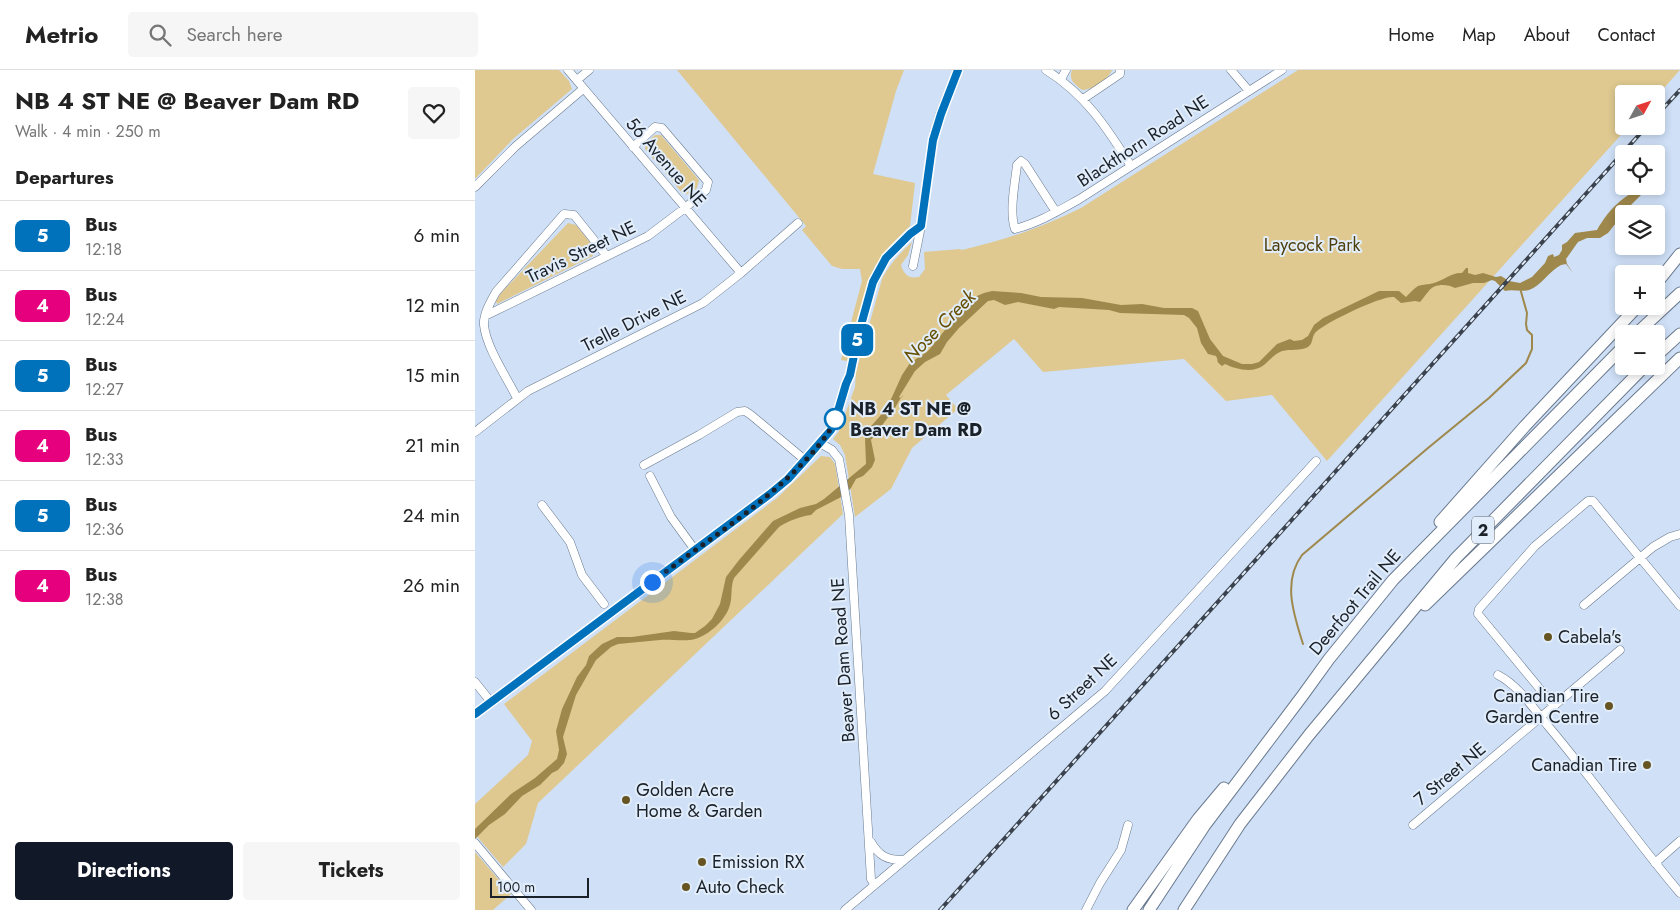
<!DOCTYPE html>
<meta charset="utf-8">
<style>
:root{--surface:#fff;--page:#f6f6f6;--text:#222;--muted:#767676;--line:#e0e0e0;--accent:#111827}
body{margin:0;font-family:Jost,sans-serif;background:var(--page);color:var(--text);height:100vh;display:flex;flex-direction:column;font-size:19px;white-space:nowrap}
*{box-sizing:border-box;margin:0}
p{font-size:16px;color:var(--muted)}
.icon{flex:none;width:28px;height:28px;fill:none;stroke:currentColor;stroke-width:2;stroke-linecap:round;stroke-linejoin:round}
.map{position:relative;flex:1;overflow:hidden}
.drawer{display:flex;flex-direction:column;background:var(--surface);width:475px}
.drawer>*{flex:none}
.badge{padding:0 10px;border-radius:8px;font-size:18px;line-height:32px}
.needle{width:32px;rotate:50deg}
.controls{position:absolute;left:1140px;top:15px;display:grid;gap:10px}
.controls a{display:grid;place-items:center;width:50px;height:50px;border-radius:5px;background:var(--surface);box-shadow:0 2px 8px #0003;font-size:25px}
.scale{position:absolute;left:15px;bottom:12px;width:99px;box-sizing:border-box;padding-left:5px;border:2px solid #1a2129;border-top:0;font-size:14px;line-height:18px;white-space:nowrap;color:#1a2129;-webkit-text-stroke:4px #e2edfb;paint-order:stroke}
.you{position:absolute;width:25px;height:25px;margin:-12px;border:4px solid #fff;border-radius:50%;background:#1a73e8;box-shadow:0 0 0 8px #1a73e833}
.map>.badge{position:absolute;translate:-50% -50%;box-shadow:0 0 0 2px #fff}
h2{padding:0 15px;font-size:19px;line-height:45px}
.round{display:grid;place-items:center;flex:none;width:52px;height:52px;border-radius:5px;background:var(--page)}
.head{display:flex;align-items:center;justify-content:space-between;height:85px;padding:0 15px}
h1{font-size:24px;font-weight:700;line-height:38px}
.button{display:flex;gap:10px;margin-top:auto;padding:10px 15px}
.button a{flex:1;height:58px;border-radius:5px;background:var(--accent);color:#fff;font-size:20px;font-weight:700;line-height:58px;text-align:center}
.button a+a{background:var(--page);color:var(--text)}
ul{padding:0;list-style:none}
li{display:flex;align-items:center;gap:15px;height:70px;padding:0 15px;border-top:1px solid var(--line)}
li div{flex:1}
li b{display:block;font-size:19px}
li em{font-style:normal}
li .badge{min-width:55px;font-weight:700;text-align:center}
header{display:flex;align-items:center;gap:30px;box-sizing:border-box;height:70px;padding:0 25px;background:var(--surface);border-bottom:1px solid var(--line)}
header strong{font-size:24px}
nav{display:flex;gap:28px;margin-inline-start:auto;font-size:18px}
.search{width:350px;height:45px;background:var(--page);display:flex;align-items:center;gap:12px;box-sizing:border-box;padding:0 18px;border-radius:5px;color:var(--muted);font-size:19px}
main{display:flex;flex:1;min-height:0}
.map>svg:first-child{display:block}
</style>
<header>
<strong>Metrio</strong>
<div class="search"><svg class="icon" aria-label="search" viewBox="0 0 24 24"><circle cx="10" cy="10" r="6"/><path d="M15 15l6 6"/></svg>Search here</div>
<nav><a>Home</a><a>Map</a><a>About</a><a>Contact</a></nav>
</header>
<main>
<section class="drawer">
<div class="head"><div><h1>NB 4 ST NE @ Beaver Dam RD</h1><p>Walk · 4 min · 250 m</p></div><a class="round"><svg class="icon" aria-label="heart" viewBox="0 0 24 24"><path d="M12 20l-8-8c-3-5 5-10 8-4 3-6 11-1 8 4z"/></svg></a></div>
<h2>Departures</h2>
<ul>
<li><span class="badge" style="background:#0072bc;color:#fff">5</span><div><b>Bus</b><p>12:18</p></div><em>6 min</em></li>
<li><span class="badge" style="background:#e6007e;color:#fff">4</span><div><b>Bus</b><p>12:24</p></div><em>12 min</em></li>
<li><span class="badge" style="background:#0072bc;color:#fff">5</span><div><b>Bus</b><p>12:27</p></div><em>15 min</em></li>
<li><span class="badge" style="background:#e6007e;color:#fff">4</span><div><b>Bus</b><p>12:33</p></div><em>21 min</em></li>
<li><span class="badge" style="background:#0072bc;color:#fff">5</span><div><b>Bus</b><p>12:36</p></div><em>24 min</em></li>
<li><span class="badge" style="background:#e6007e;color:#fff">4</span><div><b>Bus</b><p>12:38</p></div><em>26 min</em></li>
</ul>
<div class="button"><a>Directions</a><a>Tickets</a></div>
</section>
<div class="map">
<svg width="1205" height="840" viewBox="0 0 1205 840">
<rect width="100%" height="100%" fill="#cfe0f7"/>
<path fill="#dfc990" d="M 0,0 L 84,0 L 94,11 L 97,19 L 38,69 L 0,109 Z
M 202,0 L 429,0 L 421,21 L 398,104 L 440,113 L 435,156 L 414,177 L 400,196 L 395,207 L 372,291 L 366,290 L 387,211 L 385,199 L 367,199 L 357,196 L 327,160 L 331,156 Z
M 597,0 L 637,0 C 633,10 617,20 607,20 C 600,14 593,10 597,0 Z
M 823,0 L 1205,0 L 1181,27 L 1181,24 L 1149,24 L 1149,56 L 1154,56 L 852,391 L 797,325 L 751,331 L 709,289 L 568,302 L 539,269 L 471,325 L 483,339 L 437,378 L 416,419 L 380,447 L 370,385 L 365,375 L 358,369 L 364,361 L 380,317 L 381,302 L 407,209 C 414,195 425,183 437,172 L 433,185 L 426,195 C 429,205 434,209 444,207 L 450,199 L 449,182 L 485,179 L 487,180 C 531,170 565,158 606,138 Z
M 180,65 L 186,65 L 224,110 L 222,118 L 215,124 L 208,124 L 170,79 L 171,73 Z
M 93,153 L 101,155 L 118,176 L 118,186 L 22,234 L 21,231 L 26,223 Z
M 346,386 L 355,387 L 360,394 L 368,444 L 63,733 L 51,774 L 28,797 L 0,764 L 0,734 L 53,685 L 57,671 L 29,634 L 302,428 Z
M 0,782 L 36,824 L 18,840 L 0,840 Z"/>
<path fill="#9f884c" d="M 1165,116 L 1172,116 L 1170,121 L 1154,137 L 1161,137 L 1161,139 L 1152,139 L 1133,163 L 1125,168 L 1112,168 L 1103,172 L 1091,189 L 1092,194 L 1098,203 L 1091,194 L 1086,195 C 1074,201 1066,216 1054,220 C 1046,222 1037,219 1030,221 L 1020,211 L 1017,210 L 1009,213 L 998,213 L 980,218 C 972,214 959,213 953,222 C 950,225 948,229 945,232 L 940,231 L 926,233 L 919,227 C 907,225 852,252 842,261 C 836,265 839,273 833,277 C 826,281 815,279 807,281 C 799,284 795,290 789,295 C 778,304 760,299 750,294 L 747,296 C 740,291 744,291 741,286 L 733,284 L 726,273 L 722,258 L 714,248 L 709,245 L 645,243 L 634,240 L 584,237 L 579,239 L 543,232 L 530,235 L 519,230 L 513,231 L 484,258 L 472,272 L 465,284 L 450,292 L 440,301 L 424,327 L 425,328 L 429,325 L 425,329 L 420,338 L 396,370 L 400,390 L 397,397 L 388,406 L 381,409 L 376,418 L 370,425 L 341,440 L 336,445 C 326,446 313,451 304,457 L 259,508 C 255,518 258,528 254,538 C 249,551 234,565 220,569 C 210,572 196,569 185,570 C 171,571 157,573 143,574 L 136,577 L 121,590 L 101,625 L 88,667 L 92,684 L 89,693 L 83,700 L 77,703 L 65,715 L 47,726 L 30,744 L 14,755 L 0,769 L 0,759 L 36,724 L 60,708 L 82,689 L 84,680 L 81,661 L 87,639 L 102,607 L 111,595 L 114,586 L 127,574 L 142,567 L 157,567 L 199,561 L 216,563 L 220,563 L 230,556 L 237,549 L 245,534 L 251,507 L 264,490 L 298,451 L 325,438 L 341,434 L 349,429 L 391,394 L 390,368 L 391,362 L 412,338 L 427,305 L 435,293 L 453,281 L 482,245 L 502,226 L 509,223 L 517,221 L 546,223 L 566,227 L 607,228 L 646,235 L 667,234 L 689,238 L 717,238 L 723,241 L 735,269 L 748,286 L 767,294 L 777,294 L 784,292 L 802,274 L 815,269 L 819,271 L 827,270 L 833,266 L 839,255 L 848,248 L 904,221 L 924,221 L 931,227 C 935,223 938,219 943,216 C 948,214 953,215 959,213 C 969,210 977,202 987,203 L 991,198 L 993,198 L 993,203 L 1000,205 L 1008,203 L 1021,207 L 1026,206 L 1034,211 L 1045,213 L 1057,207 L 1070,193 L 1073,186 L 1078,184 L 1079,187 L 1084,185 L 1087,180 L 1087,175 L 1092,172 L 1100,163 L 1122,160 C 1127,151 1134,141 1142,134 C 1149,127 1158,123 1165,116 Z"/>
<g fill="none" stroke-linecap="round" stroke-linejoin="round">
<path stroke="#9f884c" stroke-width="2" d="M 828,574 C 819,545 807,512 827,485 L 953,378 L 1014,328 L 1051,293 L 1057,279 L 1057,265 L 1052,260 L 1051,254 L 1052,243 L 1045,218"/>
<defs>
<path id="minor" d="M 93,0 L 266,203
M 571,0 C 610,24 632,58 656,96
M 756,0 L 774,21
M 586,9 L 591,0
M 102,10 L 114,0
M 608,29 L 645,4 L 645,0
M 0,117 L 41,76 L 108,19
M 581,142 L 550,94 L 546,91 L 542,95 C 540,113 534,142 540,159 C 563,153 583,141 603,130 L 807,0
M 438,196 L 446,156 L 458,70 L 465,44 L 483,0
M 10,246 L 173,166 L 210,138 L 231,120 L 233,112 L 187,58 L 180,57 L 158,77
M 42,328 C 32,308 11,277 9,255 C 8,244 16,231 21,222 L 89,144 L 99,145 L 131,185
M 0,362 L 53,321 L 228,233 L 266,203 L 323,153
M 345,373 L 357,380 L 364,389 L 374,445 L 396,809 L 399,814
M 169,395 L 224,365 L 262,342 L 270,341 L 276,345 L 330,390
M 175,406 L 196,447 L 220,480
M 67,435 L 95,472 L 107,505 L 129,534
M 1109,535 L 1178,477 L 1195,467 L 1205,464
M 1023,605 C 1044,616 1058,638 1073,656 C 1119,710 1159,769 1205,823
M 0,612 L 16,632
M 1079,636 L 1003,544 L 1004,539 L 1060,476 L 1113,431 L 1118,431 L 1205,536
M 0,644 L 248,460 L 313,409 L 345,373 L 355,360 L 360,351 L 371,314
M 938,755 L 1145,580
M 396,772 C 404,786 412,790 428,790
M 0,773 L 56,840
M 1180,793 L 1205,771
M 370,840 L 630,621 L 841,391
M 611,840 L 625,813 L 646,780 L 653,755"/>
<path id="highway" d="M 1181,214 L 1205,184
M 1161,264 L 1205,223
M 1181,286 L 1205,264
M 965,452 L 1050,356 L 1163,236
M 950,535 L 1205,288
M 658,840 L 723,749 L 749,718
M 674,840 L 730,755 L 828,625 L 854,589 L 918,510 L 1149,276
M 709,840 L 765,754 L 834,665 L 981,488 L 1170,296"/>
</defs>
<use href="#minor" stroke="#6a7a8f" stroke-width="9"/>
<use href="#highway" stroke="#6a7a8f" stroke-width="13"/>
<use href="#minor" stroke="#fff" stroke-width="8"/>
<use href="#highway" stroke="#fff" stroke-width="11"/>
<defs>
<path id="rail" d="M 1181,46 L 1205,20
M 465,840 L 1172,56"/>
</defs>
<use href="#rail" stroke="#3a424d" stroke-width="4"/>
<use href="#rail" stroke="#e2edfb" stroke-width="2" stroke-dasharray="5.5" stroke-linecap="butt"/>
</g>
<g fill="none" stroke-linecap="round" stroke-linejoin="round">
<defs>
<path id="line" d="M 0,644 L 295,424 L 313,409 L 330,390 L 356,360 L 360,351 L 371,314 L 375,305 L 383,266 L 398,212 L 411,188 L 435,164 L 446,156 L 458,70 L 466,44 L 483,0"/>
</defs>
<use href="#line" stroke="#fff" stroke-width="11"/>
<use href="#line" stroke="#0072bc" stroke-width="8"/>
<path stroke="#1a2129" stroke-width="5" stroke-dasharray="0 9" d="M 177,512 C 232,470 293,433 339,381 C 347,371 356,361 360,349"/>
</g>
<circle fill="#fff" stroke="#0072bc" stroke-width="2.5" cx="360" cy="349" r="10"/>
<g fill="#665422" stroke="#e2edfb" stroke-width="2">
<circle cx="1073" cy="567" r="5"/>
<circle cx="1134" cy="636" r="5"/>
<circle cx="1172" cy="695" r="5"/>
<circle cx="151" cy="730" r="5"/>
<circle cx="227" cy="792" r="5"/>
<circle cx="211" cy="817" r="5"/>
</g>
<g text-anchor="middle" stroke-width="4" stroke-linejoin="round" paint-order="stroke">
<rect fill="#e2edfb" stroke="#565e68" stroke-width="1" x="997" y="446.5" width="22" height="27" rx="4"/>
<g font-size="16" font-weight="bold" fill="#1a2129">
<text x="1008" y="466">2</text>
</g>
<g font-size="18" fill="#1a2129" stroke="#e2edfb">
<text transform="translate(668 71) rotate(-33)" y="6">Blackthorn Road NE</text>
<text transform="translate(191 92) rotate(49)" y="6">56 Avenue NE</text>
<text transform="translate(106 182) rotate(-26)" y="6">Travis Street NE</text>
<text transform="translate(159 251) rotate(-27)" y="6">Trelle Drive NE</text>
<text transform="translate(880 532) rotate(-50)" y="6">Deerfoot Trail NE</text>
<text transform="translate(368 590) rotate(-94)" y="6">Beaver Dam Road NE</text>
<text transform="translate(607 617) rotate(-43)" y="6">6 Street NE</text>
<text transform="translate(975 704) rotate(-40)" y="6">7 Street NE</text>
</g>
<g font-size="18" fill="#4f3f0d" stroke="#e2edfb">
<text x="837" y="181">Laycock Park</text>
</g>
<g font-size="18" font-weight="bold" fill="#1a2129" stroke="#e2edfb" text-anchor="start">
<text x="375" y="345">NB 4 ST NE @<tspan x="375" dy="21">Beaver Dam RD</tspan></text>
</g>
<g font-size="18" fill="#1a2129" stroke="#e2edfb" text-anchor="start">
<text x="1083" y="573">Cabela's</text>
<text x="1124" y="632" text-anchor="end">Canadian Tire<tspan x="1124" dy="21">Garden Centre</tspan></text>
<text x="1162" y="701" text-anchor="end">Canadian Tire</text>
<text x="161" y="726">Golden Acre<tspan x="161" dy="21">Home &amp; Garden</tspan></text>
<text x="237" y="798">Emission RX</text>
<text x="221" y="823">Auto Check</text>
</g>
<g font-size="19" font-style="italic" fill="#664f00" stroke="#e2edfb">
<text transform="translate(464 256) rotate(-45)" y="7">Nose Creek</text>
</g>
</g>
</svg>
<div class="controls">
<a><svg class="needle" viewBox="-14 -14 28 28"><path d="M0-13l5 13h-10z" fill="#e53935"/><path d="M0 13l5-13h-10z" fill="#767676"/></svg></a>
<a><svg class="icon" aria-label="locate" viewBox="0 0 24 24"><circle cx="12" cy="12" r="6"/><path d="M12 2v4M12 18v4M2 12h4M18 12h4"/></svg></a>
<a><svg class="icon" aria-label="layers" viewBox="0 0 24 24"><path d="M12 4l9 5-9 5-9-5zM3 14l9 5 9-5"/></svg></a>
<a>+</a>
<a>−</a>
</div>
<div class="scale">100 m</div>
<div class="you" style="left:177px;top:512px"></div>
<b class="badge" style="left:382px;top:270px;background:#0072bc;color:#fff">5</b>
</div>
</main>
